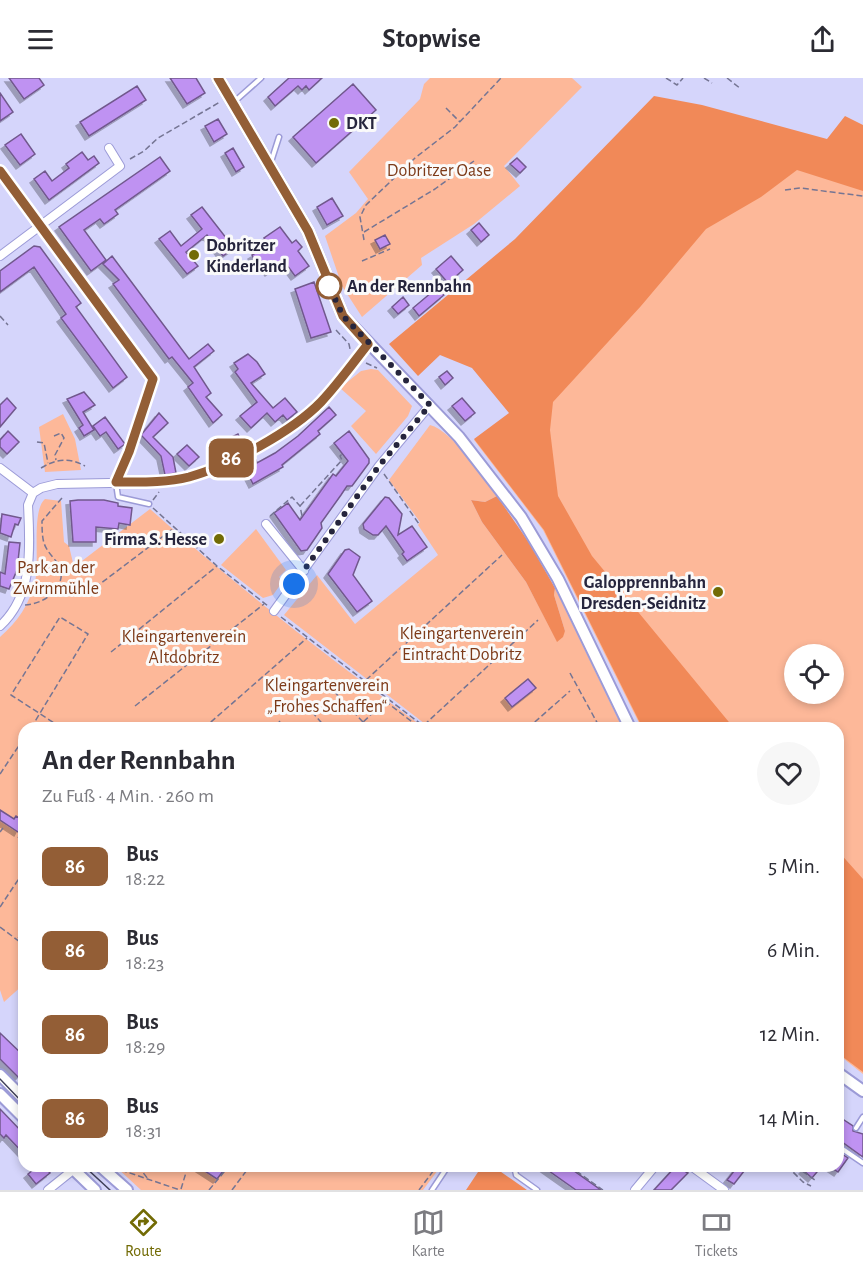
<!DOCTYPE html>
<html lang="de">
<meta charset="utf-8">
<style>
:root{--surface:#fff;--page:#f7f7f7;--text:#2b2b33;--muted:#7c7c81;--line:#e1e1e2;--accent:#726b05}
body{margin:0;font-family:"Alegreya Sans",sans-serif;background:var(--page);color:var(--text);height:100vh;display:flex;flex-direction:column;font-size:22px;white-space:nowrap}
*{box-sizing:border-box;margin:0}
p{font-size:20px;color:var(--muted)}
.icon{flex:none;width:33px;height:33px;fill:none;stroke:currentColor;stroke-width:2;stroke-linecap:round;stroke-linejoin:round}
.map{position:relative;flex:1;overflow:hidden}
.sheet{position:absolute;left:18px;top:644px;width:826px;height:450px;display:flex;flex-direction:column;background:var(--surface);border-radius:18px;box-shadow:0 3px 9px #0003}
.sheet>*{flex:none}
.badge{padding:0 12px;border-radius:9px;font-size:21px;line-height:39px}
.buttons{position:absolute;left:784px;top:566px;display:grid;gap:12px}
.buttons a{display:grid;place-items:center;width:60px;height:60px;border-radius:50%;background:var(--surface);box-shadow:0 3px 9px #0003;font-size:30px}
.you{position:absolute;width:30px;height:30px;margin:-15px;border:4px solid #fff;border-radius:50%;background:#1a73e8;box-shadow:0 0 0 9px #1a73e833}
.map>.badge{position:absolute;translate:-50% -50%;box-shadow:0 0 0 3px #fff}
.round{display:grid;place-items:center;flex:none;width:63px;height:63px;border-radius:32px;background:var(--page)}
.overview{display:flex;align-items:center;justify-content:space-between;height:102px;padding:0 24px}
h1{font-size:28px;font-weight:700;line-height:45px}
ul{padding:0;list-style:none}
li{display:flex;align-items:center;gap:18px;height:84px;padding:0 24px}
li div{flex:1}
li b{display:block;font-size:22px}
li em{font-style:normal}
li .badge{min-width:66px;font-weight:700;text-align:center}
header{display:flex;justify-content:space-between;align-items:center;height:78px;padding:0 24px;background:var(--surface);font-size:27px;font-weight:700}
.menu{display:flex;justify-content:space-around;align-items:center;height:84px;border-top:2px solid var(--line);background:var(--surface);font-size:16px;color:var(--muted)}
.menu a{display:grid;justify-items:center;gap:3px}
.menu .active{color:var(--accent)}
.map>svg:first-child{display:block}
</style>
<header><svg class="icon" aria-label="menu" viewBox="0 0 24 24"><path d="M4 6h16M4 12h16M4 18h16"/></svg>Stopwise<svg class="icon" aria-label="share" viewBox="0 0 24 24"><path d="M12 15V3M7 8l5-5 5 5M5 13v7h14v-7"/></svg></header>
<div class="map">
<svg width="863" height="1112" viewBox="0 0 863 1112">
<defs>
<filter id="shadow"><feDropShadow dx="-4" dy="4" stdDeviation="0" flood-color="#0004"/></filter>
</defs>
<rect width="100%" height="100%" fill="#d5d5fb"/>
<path fill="#fdb899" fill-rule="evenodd" d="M 430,0 L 572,0 L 582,9 L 504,88 L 520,108 L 474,146 L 421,180 L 422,187 L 362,239 L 342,208 L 325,158 L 356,135 L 368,121 L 349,94 L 420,21 L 424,6 Z
M 655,27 L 863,107 L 863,996 L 839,977 L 838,650 L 641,649 L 543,452 L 474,362 L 511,338 ZM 795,576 L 834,576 L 834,615 L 795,615 Z
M 371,291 L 378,292 L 412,328 L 408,338 L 376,376 L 351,348 L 366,333 L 340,310 L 361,293 Z
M 63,336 L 75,361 L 81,392 L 45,394 L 39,349 Z
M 430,347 C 453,353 482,399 497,418 L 485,424 L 471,422 L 482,444 L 526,504 L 557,563 L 565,553 L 554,517 L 555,510 L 622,649 L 429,649 L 284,537 L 317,497 L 355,546 L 438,477 L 418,447 L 420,444 L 389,402 Z
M 45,421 L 61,423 L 64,464 L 69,468 L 74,489 L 150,431 C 237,509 329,580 423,649 L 24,650 L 24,906 L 4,924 L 0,912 L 0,559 C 18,543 29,527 35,504 C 40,483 31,433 45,421 Z
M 256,451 L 286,492 L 279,499 L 283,503 L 273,517 L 263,520 L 221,487 Z
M 115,1088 L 441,1088 L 423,1112 L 141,1112 Z"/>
<path fill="#f18958" d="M 654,18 L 702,27 L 827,61 L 845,38 L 863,47 L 863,113 L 797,92 L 761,119 L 706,151 L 641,228 L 553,324 L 550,352 L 558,418 L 592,478 L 733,649 L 642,649 L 544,452 L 474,361 L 509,335 L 472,290 L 440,277 L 418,298 L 389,266 L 515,161 Z
M 497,418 L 530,466 L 555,510 L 554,517 L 565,553 L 563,559 L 557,564 L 526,504 L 482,444 L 471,422 L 485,424 Z
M 838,773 L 863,801 L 863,994 L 839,976 Z
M 482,1088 L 494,1089 L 527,1112 L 466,1112 Z"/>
<path fill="#bf92f2" stroke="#71588d" stroke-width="1.5" filter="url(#shadow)" d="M 9,0 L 39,0 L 44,7 L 24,21 Z
M 170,0 L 196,0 L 205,15 L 187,26 Z
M 289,0 L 322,0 L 309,12 L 306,8 L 302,12 L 298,8 L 275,28 L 268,19 Z
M 353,6 L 376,32 L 316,85 L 293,59 Z
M 137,8 L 146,22 L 89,58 L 80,44 Z
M 0,15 L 13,34 L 0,43 Z
M 218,41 L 227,56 L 214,64 L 205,48 Z
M 21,56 L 35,76 L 20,87 L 5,67 Z
M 233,70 L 244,89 L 236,94 L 225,75 Z
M 82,74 L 88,82 L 94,78 L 99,85 L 49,122 L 34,101 L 45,93 L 52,103 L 69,90 L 66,86 Z
M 160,79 L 170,93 L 115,132 L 118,136 L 104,146 L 100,141 L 84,152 L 106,182 L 91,193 L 59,149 Z
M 517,80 L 526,89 L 520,95 L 510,86 Z
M 332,120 L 343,138 L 327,147 L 317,129 Z
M 202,129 L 234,170 L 223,178 L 207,157 L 186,174 L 198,188 L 187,196 L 159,161 L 170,153 L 181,168 L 202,151 L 191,137 Z
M 479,145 L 489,157 L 481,164 L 471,152 Z
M 280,149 L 292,165 L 296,162 L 302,169 L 298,173 L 309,188 L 295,198 L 284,183 L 269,194 L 261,183 L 256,185 L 252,177 L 269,167 L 264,160 Z
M 385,157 L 390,166 L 380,171 L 375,162 Z
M 34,168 L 40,169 L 81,225 L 76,229 L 127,299 L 113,310 L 61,240 L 66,236 L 34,189 L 0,214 L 0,193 Z
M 112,178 L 189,281 L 208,266 L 214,273 L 194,289 L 211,315 L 206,319 L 222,337 L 213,345 L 188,309 L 193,305 L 172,279 L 169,281 L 113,206 L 119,202 L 103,186 Z
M 451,178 L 463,192 L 448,205 L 436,191 Z
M 314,204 L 331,254 L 311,260 L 295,211 Z
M 438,209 L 444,217 L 419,238 L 413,230 Z
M 403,219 L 409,227 L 398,236 L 392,229 Z
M 248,276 L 257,284 L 265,296 L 251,305 L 273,330 L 285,320 L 297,334 L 287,342 L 283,337 L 275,344 L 267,335 L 251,350 L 240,338 L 257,324 L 235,294 L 238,291 L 234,285 Z
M 447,293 L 453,300 L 445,307 L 439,299 Z
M 84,314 L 95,327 L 83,334 L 94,352 L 84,358 L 79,350 L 83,347 L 67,321 Z
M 7,320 L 16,330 L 0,349 L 0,327 Z
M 462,320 L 475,335 L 465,343 L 452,328 Z
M 329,329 L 336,337 L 318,353 L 320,356 L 282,387 L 283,389 L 253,406 L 244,388 L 256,382 L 257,385 L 275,375 L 298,358 Z
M 159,335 L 168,345 L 153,359 L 173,379 L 176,395 L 165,397 L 161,378 L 141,357 Z
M 105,339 L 125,366 L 118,371 L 106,354 L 100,358 L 93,348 Z
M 8,353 L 19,364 L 7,376 L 0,369 L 0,362 Z
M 349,353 L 369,381 L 369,385 L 352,408 L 347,408 L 341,417 L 321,445 L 322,450 L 307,472 L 301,473 L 274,435 L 288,425 L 300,442 L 333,396 L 336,398 L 348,383 L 334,365 Z
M 238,356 L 243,367 L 227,375 L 221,364 Z
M 187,367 L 199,379 L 189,388 L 177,376 Z
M 385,419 L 389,420 L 402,436 L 398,457 L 412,448 L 427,469 L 407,483 L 402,476 L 404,474 L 386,448 L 378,457 L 373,457 L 364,451 L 363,446 Z
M 78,422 L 104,422 L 118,425 L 118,428 L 132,430 L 130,447 L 119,445 L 118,451 L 96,449 L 96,464 L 73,464 L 70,423 Z
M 2,436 L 21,440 L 18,447 L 15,446 L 11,459 L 0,455 Z
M 9,464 L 20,465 L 17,492 L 9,511 L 0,508 L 0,494 L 5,496 Z
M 349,471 L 360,479 L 353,497 L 372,523 L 357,534 L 328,496 L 345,472 Z
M 528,601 L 536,610 L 512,629 L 505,620 Z
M 0,732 L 14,741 L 16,738 L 24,743 L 18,754 L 0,742 Z
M 0,955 L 24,978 L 24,993 L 18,999 L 0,981 Z
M 0,1031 L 24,1056 L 24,1076 L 6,1057 L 4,1060 L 0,1056 Z
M 838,1038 L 853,1048 L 853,1053 L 863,1056 L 863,1079 L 838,1061 Z
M 842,1076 L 848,1080 L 838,1094 L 832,1090 L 838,1088 Z
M 38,1088 L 44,1088 L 50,1095 L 36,1106 L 28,1096 Z
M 197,1088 L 227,1088 L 217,1101 Z
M 542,1088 L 567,1088 L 601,1112 L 576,1112 Z
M 676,1088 L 688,1095 L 671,1112 L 654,1112 Z
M 738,1088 L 748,1088 L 734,1106 L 727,1102 Z
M 807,1088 L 822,1088 L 812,1100 L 803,1092 Z"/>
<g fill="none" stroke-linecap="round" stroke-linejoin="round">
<defs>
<path id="service" d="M 234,24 L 261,0
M 271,84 L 279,59
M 116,405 L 118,419 L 149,426
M 856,1050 L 863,1039
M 838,1068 L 863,1085
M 514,1088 L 516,1097 L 537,1112
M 432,1112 L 448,1088"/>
<path id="minor" d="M 0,93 L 153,301 L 129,374 L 116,404
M 0,178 L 120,88 L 109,70
M 0,390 L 33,415
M 33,415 L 41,410 L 57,406 L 162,404 L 190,399 L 214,389 L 271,362 L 293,347 L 320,325 L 368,266
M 266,446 L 304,493
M 274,533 L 379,388 L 430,327
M 0,548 C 34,517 30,469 28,427 L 33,415
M 691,1088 L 724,1112
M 48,1112 L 73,1092
M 635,1112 L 655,1088"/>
<path id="tertiary" d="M 0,997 L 24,1021
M 0,1016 L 24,1040
M 70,1088 L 95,1112
M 100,1088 L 127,1112"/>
<path id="secondary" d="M 218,0 L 308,153 L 343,238 L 459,359 L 521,439 L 558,501 L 630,650
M 838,995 L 863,1013"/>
</defs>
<use href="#service" stroke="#9c9bd7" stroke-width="7"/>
<use href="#minor" stroke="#9c9bd7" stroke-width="10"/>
<use href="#tertiary" stroke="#9c9bd7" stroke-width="14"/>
<use href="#secondary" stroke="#9c9bd7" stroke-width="14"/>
<path stroke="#757593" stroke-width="1.5" stroke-dasharray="6 3" stroke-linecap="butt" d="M 666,0 L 677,7 L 683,0
M 704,0 L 712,5
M 727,0 L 741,11
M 446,30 L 460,44
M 130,81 L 144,73 L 158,60 L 220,24
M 785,112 L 800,110 L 863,118
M 364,154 L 435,111 L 474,83
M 364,162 L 360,139 L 366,127 L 415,80 L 455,49 L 501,0
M 362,183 L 390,171
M 0,238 L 8,247
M 336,252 L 349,266 L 350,271
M 366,285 L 377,290
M 54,358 L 61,355 L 64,360 L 55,377 L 56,382
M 37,364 L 44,365 L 48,385
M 41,390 C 56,381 69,379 85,388
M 384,396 L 419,446
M 153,422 L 159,414
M 300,428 L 342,382 L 340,378 L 342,376
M 153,430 L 217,488 L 268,528
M 270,438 L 292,419 L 300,428 L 302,438
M 88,515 L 174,450
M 25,527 C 45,526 67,509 60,488 C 45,469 42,470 42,443 L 62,420
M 281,539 L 426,650
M 111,574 L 217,488
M 570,595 L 600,650
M 366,602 L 502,477
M 328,607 L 363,644
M 385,623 L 420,650
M 306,627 L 326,650
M 135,628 L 264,526
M 279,643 L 284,650
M 424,647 L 538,542
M 31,650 L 88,556 L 60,539 L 11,617 L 62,650
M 204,650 L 307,560
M 357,650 L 385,623
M 528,650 L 570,613
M 0,696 L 24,660
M 0,754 L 3,750
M 18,760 L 24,751
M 0,829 L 24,793
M 0,849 L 24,867
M 18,860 L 24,854
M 138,1088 L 148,1101
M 569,1088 L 603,1112
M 787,1088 L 803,1104 L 811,1108
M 795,1088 L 815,1102
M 817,1088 L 823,1092
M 121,1092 L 180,1112
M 181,1111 L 188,1088
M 209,1112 L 229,1088
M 232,1112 L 250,1088
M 419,1112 L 437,1088"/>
<use href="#service" stroke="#fff" stroke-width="4"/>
<use href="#minor" stroke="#fff" stroke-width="8"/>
<use href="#tertiary" stroke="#fff" stroke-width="10"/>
<use href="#secondary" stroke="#fff" stroke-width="10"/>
<path stroke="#40405a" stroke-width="1.5" d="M 0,1001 L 24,1026
M 84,1088 L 110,1112"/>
</g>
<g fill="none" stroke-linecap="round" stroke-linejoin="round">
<defs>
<path id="line" d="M 0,93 L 153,301 L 129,374 L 116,404 C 140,404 165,405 189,399 C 229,388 293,353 321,324 C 338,306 353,285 368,266 L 343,238 L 308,153 L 218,0"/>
</defs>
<use href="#line" stroke="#fff" stroke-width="14"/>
<use href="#line" stroke="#935e36" stroke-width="9"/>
<path stroke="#26253d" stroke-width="6" stroke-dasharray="0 10.8" d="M 294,506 L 379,388 L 430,327 L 343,238 L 329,208"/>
</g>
<g fill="#726b05" stroke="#fafafa" stroke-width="2">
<circle cx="334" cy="45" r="6"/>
<circle cx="194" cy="177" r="6"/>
<circle cx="219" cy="461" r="6"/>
<circle cx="718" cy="514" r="6"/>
</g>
<circle fill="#fff" stroke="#935e36" stroke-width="3" cx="329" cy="208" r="12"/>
<g text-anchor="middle" stroke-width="6" stroke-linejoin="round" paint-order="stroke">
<g font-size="18" font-weight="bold" fill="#26253d" stroke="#fafafa" text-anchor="start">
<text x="346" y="51">DKT</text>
<text x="206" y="173">Dobritzer<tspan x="206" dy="21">Kinderland</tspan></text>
<text x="207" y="467" text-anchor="end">Firma S. Hesse</text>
<text x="706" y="510" text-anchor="end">Galopprennbahn<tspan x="706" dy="21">Dresden-Seidnitz</tspan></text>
</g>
<g font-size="18" fill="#7d3a18" stroke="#fafafa">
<text x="439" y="98">Dobritzer Oase</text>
<text x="56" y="495">Park an der<tspan x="56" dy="21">Zwirnmühle</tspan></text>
<text x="462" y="561">Kleingartenverein<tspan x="462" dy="21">Eintracht Dobritz</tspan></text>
<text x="184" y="564">Kleingartenverein<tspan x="184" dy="21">Altdobritz</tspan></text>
<text x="327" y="613">Kleingartenverein<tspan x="327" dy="21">„Frohes Schaffen“</tspan></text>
</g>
<g font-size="18" font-weight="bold" fill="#26253d" stroke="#fafafa" text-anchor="start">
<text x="347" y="214">An der Rennbahn</text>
</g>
</g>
</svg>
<div class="buttons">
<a><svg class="icon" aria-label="locate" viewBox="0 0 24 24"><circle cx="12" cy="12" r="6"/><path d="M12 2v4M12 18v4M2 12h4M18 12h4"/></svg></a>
</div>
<div class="you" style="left:294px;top:506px"></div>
<b class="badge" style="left:231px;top:380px;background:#935e36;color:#fff">86</b>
<section class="sheet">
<div class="overview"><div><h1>An der Rennbahn</h1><p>Zu Fuß · 4 Min. · 260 m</p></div><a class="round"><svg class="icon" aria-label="heart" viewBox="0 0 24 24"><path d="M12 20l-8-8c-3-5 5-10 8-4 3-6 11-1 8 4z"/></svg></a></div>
<ul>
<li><span class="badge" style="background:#935e36;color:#fff">86</span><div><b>Bus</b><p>18:22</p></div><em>5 Min.</em></li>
<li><span class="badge" style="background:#935e36;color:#fff">86</span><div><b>Bus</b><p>18:23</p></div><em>6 Min.</em></li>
<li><span class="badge" style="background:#935e36;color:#fff">86</span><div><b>Bus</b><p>18:29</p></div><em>12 Min.</em></li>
<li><span class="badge" style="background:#935e36;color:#fff">86</span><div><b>Bus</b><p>18:31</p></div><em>14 Min.</em></li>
</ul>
</section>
</div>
<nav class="menu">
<a class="active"><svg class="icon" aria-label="directions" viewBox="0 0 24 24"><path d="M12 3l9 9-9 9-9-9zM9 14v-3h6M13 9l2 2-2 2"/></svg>Route</a>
<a><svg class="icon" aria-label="map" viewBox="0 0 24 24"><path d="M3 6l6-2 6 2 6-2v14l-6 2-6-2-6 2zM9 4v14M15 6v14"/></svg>Karte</a>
<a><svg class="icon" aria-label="tickets" viewBox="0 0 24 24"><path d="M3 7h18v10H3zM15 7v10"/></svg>Tickets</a>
</nav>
